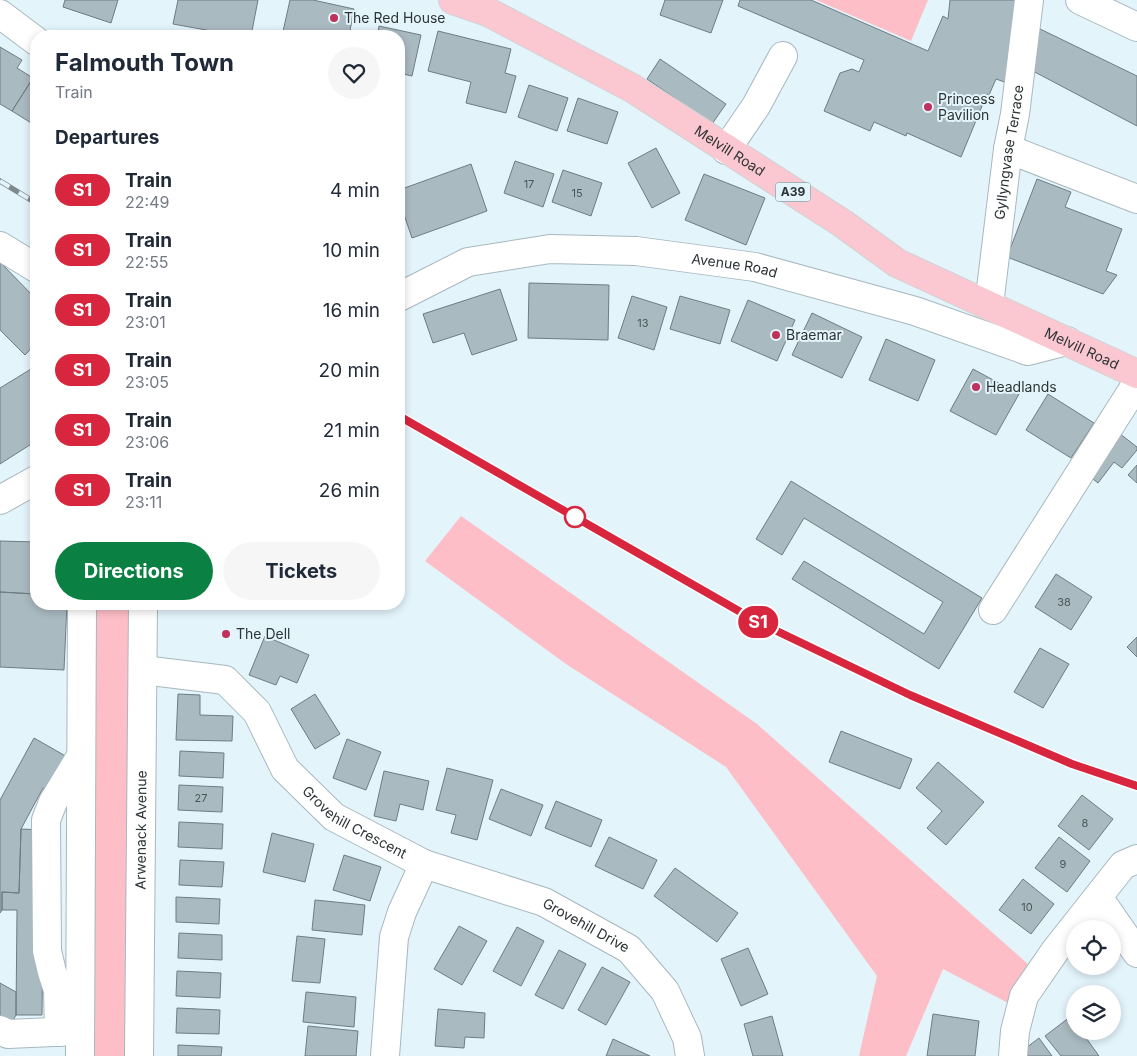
<!DOCTYPE html>
<style>
:root{--surface:#fff;--page:#f6f6f7;--text:#1f2937;--muted:#747a83;--accent:#0b8043}
body{margin:0;font-family:Inter,sans-serif;background:var(--page);color:var(--text);height:100vh;display:flex;flex-direction:column;font-size:19px;white-space:nowrap}
*{box-sizing:border-box;margin:0}
p{font-size:16px;color:var(--muted)}
.icon{flex:none;width:28px;height:28px;fill:none;stroke:currentColor;stroke-width:2;stroke-linecap:round;stroke-linejoin:round}
.map{position:relative;flex:1;overflow:hidden}
.drawer{position:absolute;left:30px;top:30px;width:375px;height:580px;display:flex;flex-direction:column;background:var(--surface);border-radius:20px;box-shadow:0 2px 8px #0003}
.drawer>*{flex:none}
.badge{padding:0 10px;border-radius:16px;font-size:18px;line-height:32px}
.buttons{position:absolute;left:1066px;top:920px;display:grid;gap:10px}
.buttons a{display:grid;place-items:center;width:55px;height:55px;border-radius:50%;background:var(--surface);box-shadow:0 2px 8px #0003;font-size:25px}
.map>.badge{position:absolute;translate:-50% -50%;box-shadow:0 0 0 2px #fff}
h2{padding:0 25px;font-size:19px;line-height:45px}
.round{display:grid;place-items:center;flex:none;width:52px;height:52px;border-radius:26px;background:var(--page)}
.headline{display:flex;align-items:center;justify-content:space-between;height:85px;padding:0 25px}
h1{font-size:24px;font-weight:700;line-height:38px}
.action{display:flex;gap:10px;margin-top:auto;padding:10px 25px}
.action a{flex:1;height:58px;border-radius:30px;background:var(--accent);color:#fff;font-size:20px;font-weight:700;line-height:58px;text-align:center}
.action a+a{background:var(--page);color:var(--text)}
ul{padding:0;list-style:none}
li{display:flex;align-items:center;gap:15px;height:60px;padding:0 25px}
li div{flex:1}
li b{display:block;font-size:19px}
li em{font-style:normal}
li .badge{min-width:55px;font-weight:700;text-align:center}
.map>svg:first-child{display:block}
</style>
<div class="map">
<svg width="1137" height="1056" viewBox="0 0 1137 1056">
<rect width="100%" height="100%" fill="#e3f4fb"/>
<path fill="#fdbec7" d="M 816,0 L 928,0 L 911,41 Z
M 461,516 L 757,724 L 1030,966 L 1010,1004 L 943,969 L 906,1056 L 859,1056 L 877,976 L 726,767 L 566,664 L 425,561 Z
M 86,604 L 138,604 L 135,1056 L 83,1056 Z"/>
<path fill="#a9bac0" stroke="#6e7d83" d="M 65,0 L 118,0 L 111,23 L 63,7 Z
M 178,0 L 258,0 L 251,36 L 239,36 L 173,24 Z
M 290,0 L 313,0 L 354,9 L 349,36 L 282,36 Z
M 665,0 L 723,0 L 711,33 L 660,15 Z
M 740,0 L 811,0 L 928,51 L 943,16 L 948,19 L 950,0 L 1018,0 L 1010,84 L 996,79 L 989,95 L 987,94 L 961,157 L 907,133 L 906,136 L 874,122 L 870,131 L 824,111 L 840,73 L 852,69 L 859,72 L 864,60 L 738,6 Z
M 379,26 L 421,35 L 412,76 L 399,73 L 399,36 L 377,36 Z
M 1036,27 L 1137,76 L 1137,126 L 1031,70 Z
M 438,31 L 511,49 L 505,73 L 516,76 L 506,113 L 466,103 L 471,82 L 428,71 Z
M 0,47 L 22,60 L 17,68 L 33,78 L 12,111 L 0,104 Z
M 660,59 L 726,104 L 712,124 L 647,79 Z
M 33,78 L 36,81 L 36,126 L 12,111 Z
M 529,85 L 568,98 L 557,131 L 518,117 Z
M 578,98 L 618,112 L 607,144 L 567,131 Z
M 656,148 L 680,193 L 652,208 L 628,163 Z
M 515,161 L 554,174 L 543,207 L 504,193 Z
M 471,164 L 487,211 L 412,238 L 399,200 L 399,190 Z
M 563,170 L 602,183 L 591,216 L 552,202 Z
M 704,174 L 765,198 L 746,245 L 685,220 Z
M 1037,179 L 1071,192 L 1065,207 L 1122,229 L 1106,271 L 1117,275 L 1103,294 L 1007,257 Z
M 0,262 L 36,299 L 36,343 L 25,355 L 0,330 Z
M 529,283 L 609,285 L 608,340 L 528,338 Z
M 500,289 L 517,340 L 472,355 L 464,333 L 433,343 L 423,314 Z
M 632,296 L 667,307 L 654,350 L 618,338 Z
M 680,296 L 730,310 L 720,344 L 670,329 Z
M 748,300 L 795,320 L 777,361 L 731,341 Z
M 812,313 L 862,337 L 842,378 L 792,355 Z
M 886,339 L 935,360 L 918,401 L 869,380 Z
M 36,366 L 36,441 L 0,464 L 0,388 Z
M 973,369 L 1019,394 L 996,435 L 950,411 Z
M 1048,394 L 1094,423 L 1071,458 L 1026,430 Z
M 1115,430 L 1137,447 L 1137,450 L 1122,468 L 1114,462 L 1098,483 L 1083,471 Z
M 1137,465 L 1137,483 L 1128,475 Z
M 791,481 L 982,598 L 939,669 L 792,579 L 804,561 L 924,634 L 943,602 L 804,518 L 782,555 L 756,539 Z
M 0,541 L 36,542 L 36,594 L 0,592 Z
M 1056,574 L 1092,597 L 1071,630 L 1035,607 Z
M 0,592 L 36,594 L 36,604 L 67,604 L 64,670 L 0,667 Z
M 265,636 L 309,655 L 297,683 L 280,676 L 276,685 L 249,675 Z
M 1137,637 L 1137,657 L 1127,647 Z
M 1040,648 L 1069,664 L 1043,708 L 1014,692 Z
M 178,694 L 200,695 L 200,715 L 233,716 L 232,741 L 176,740 Z
M 315,694 L 340,734 L 315,749 L 291,709 Z
M 841,731 L 912,759 L 900,789 L 829,762 Z
M 34,738 L 69,758 L 51,792 L 43,788 L 21,829 L 19,893 L 2,892 L 2,910 L 0,913 L 0,800 Z
M 347,739 L 381,752 L 366,790 L 333,778 Z
M 180,751 L 224,753 L 223,778 L 179,776 Z
M 938,762 L 984,802 L 946,845 L 927,828 L 942,811 L 916,788 Z
M 447,768 L 493,780 L 477,840 L 451,833 L 456,815 L 436,810 Z
M 384,771 L 429,781 L 423,810 L 400,804 L 396,821 L 374,816 Z
M 179,785 L 223,787 L 222,812 L 178,810 Z
M 501,789 L 543,805 L 531,836 L 489,819 Z
M 1082,795 L 1113,819 L 1089,850 L 1058,826 Z
M 556,801 L 602,820 L 591,847 L 545,828 Z
M 179,822 L 223,824 L 222,849 L 178,847 Z
M 21,829 L 44,830 L 42,1015 L 16,1015 L 17,910 L 2,910 L 2,892 L 19,893 Z
M 272,833 L 314,844 L 305,882 L 263,872 Z
M 609,837 L 657,860 L 643,889 L 595,866 Z
M 1059,837 L 1090,861 L 1067,892 L 1035,868 Z
M 344,855 L 381,867 L 370,901 L 333,890 Z
M 180,860 L 224,862 L 222,887 L 179,885 Z
M 675,868 L 738,913 L 717,942 L 654,896 Z
M 1023,879 L 1054,904 L 1031,934 L 999,910 Z
M 176,897 L 220,899 L 219,924 L 176,922 Z
M 315,900 L 365,905 L 362,935 L 312,930 Z
M 459,926 L 487,941 L 462,985 L 434,969 Z
M 517,927 L 544,941 L 521,986 L 493,971 Z
M 179,933 L 222,935 L 222,960 L 178,958 Z
M 297,936 L 325,939 L 320,983 L 292,981 Z
M 748,948 L 768,994 L 741,1006 L 721,959 Z
M 559,950 L 586,964 L 563,1009 L 535,995 Z
M 602,967 L 630,982 L 606,1025 L 578,1010 Z
M 177,971 L 221,973 L 220,998 L 176,996 Z
M 0,983 L 16,992 L 16,1015 L 8,1029 L 0,1025 Z
M 306,992 L 356,997 L 354,1027 L 303,1022 Z
M 177,1008 L 220,1010 L 219,1034 L 176,1033 Z
M 438,1009 L 485,1013 L 484,1038 L 465,1037 L 464,1048 L 435,1046 Z
M 933,1014 L 979,1021 L 975,1056 L 927,1056 Z
M 772,1016 L 783,1056 L 753,1056 L 744,1024 Z
M 1070,1017 L 1075,1024 L 1075,1031 L 1081,1031 L 1099,1056 L 1061,1056 L 1045,1036 Z
M 308,1026 L 358,1031 L 356,1056 L 305,1056 Z
M 1039,1038 L 1052,1056 L 1024,1056 L 1026,1048 Z
M 613,1039 L 650,1056 L 606,1056 Z
M 178,1045 L 222,1047 L 221,1056 L 178,1056 Z"/>
<g fill="none" stroke-linecap="round" stroke-linejoin="round">
<defs>
<g id="minor">
<path d="M 1080,0 L 1137,27"/>
<path d="M 0,14 L 36,41"/>
<path d="M 1008,149 L 1137,199"/>
<path d="M 726,150 L 756,106 L 783,56"/>
<path d="M 0,246 L 36,268"/>
<path id="s1" d="M 399,297 L 468,262 L 550,249 L 636,251 L 755,267 L 915,311 L 1028,351 L 1067,341"/>
<path id="s2" d="M 989,305 L 1008,149 L 1015,114 L 1029,0"/>
<path d="M 0,500 L 36,480"/>
<path d="M 993,610 L 1137,383"/>
<path id="s3" d="M 143,670 L 225,680 L 257,712 L 285,769 L 334,817 L 424,864 L 402,912 L 394,937 L 385,1056"/>
<path id="s4" d="M 424,864 L 544,902 L 629,949 L 665,991 L 687,1038 L 690,1056"/>
<path d="M 1098,897 L 1137,953"/>
<path d="M 0,1030 L 8,1034 L 76,1031"/>
<path d="M 59,1032 L 58,990 L 52,972 L 47,951 L 46,820 L 53,802 L 81,756"/>
<path d="M 80,1056 L 82,604"/>
<path id="s5" d="M 139,1056 L 143,604"/>
<path d="M 1013,1056 L 1015,1031 L 1024,996 L 1055,951 L 1123,865 L 1137,859"/>
</g>
<g id="major">
<path id="s6" d="M 453,0 L 488,12 L 632,88 L 842,223 L 897,263 L 1137,374"/>
</g>
</defs>
<use href="#minor" stroke="#a7b8be" stroke-width="30"/>
<use href="#major" stroke="#d1d2d3" stroke-width="30"/>
<use href="#minor" stroke="#fff" stroke-width="28"/>
<use href="#major" stroke="#fbc7d0" stroke-width="28"/>
<defs>
<path id="rail" d="M 0,181 L 36,203
M 399,416 L 758,622 L 911,695 L 1072,764 L 1137,786"/>
</defs>
<use href="#rail" stroke="#7e8a8e" stroke-width="5.5"/>
<use href="#rail" stroke="#e3f4fb" stroke-width="4" stroke-dasharray="11" stroke-linecap="butt"/>
</g>
<g fill="none" stroke-linecap="round" stroke-linejoin="round">
<defs>
<path id="line" d="M 399,416 L 758,622 L 910,695 L 1072,764 L 1137,786"/>
</defs>
<use href="#line" stroke="#fff" stroke-width="11"/>
<use href="#line" stroke="#d7263d" stroke-width="8"/>
</g>
<g fill="#bf305a" stroke="#e3f4fb" stroke-width="2">
<circle cx="334" cy="18" r="5"/>
<circle cx="928" cy="107" r="5"/>
<circle cx="776" cy="335" r="5"/>
<circle cx="976" cy="387" r="5"/>
<circle cx="226" cy="634" r="5"/>
</g>
<circle fill="#fff" stroke="#d7263d" stroke-width="2.5" cx="575" cy="517" r="10"/>
<g text-anchor="middle" stroke-width="4" stroke-linejoin="round" paint-order="stroke">
<g font-size="11" fill="#4c5658">
<text x="529" y="188">17</text>
<text x="577" y="197">15</text>
<text x="643" y="327">13</text>
<text x="1064" y="606">38</text>
<text x="201" y="802">27</text>
<text x="1085" y="827">8</text>
<text x="1063" y="868">9</text>
<text x="1027" y="911">10</text>
</g>
<rect fill="#e3f4fb" stroke="#646e71" stroke-width="1" x="775.5" y="182.5" width="35" height="19" rx="4"/>
<g font-size="12" font-weight="bold" fill="#2d3436">
<text x="793" y="196">A39</text>
</g>
<g font-size="14" fill="#2d3436" stroke="#e3f4fb" text-anchor="start">
<text x="344" y="23">The Red House</text>
<text x="938" y="104">Princess<tspan x="938" dy="16">Pavilion</tspan></text>
<text x="786" y="340">Braemar</text>
<text x="986" y="392">Headlands</text>
<text x="236" y="639">The Dell</text>
</g>
<g font-size="14" fill="#2d3436" stroke="#e3f4fb">
<text dy="5" stroke="none"><textPath href="#s6" startOffset="316">Melvill Road</textPath></text>
<text dy="5" stroke="none"><textPath href="#s2" startOffset="154">Gyllyngvase Terrace</textPath></text>
<text dy="5" stroke="none"><textPath href="#s1" startOffset="346">Avenue Road</textPath></text>
<text dy="5" stroke="none"><textPath href="#s6" startOffset="721">Melvill Road</textPath></text>
<text dy="5" stroke="none"><textPath href="#s3" startOffset="280">Grovehill Crescent</textPath></text>
<text dy="5" stroke="none"><textPath href="#s5" startOffset="226">Arwenack Avenue</textPath></text>
<text dy="5" stroke="none"><textPath href="#s4" startOffset="174">Grovehill Drive</textPath></text>
</g>
</g>
</svg>
<div class="buttons">
<a><svg class="icon" aria-label="locate" viewBox="0 0 24 24"><circle cx="12" cy="12" r="6"/><path d="M12 2v4M12 18v4M2 12h4M18 12h4"/></svg></a>
<a><svg class="icon" aria-label="layers" viewBox="0 0 24 24"><path d="M12 4l9 5-9 5-9-5zM3 14l9 5 9-5"/></svg></a>
</div>
<b class="badge" style="left:758px;top:622px;background:#d7263d;color:#fff">S1</b>
<section class="drawer">
<div class="headline"><div><h1>Falmouth Town</h1><p>Train</p></div><a class="round"><svg class="icon" aria-label="heart" viewBox="0 0 24 24"><path d="M12 20l-8-8c-3-5 5-10 8-4 3-6 11-1 8 4z"/></svg></a></div>
<h2>Departures</h2>
<ul>
<li><span class="badge" style="background:#d7263d;color:#fff">S1</span><div><b>Train</b><p>22:49</p></div><em>4 min</em></li>
<li><span class="badge" style="background:#d7263d;color:#fff">S1</span><div><b>Train</b><p>22:55</p></div><em>10 min</em></li>
<li><span class="badge" style="background:#d7263d;color:#fff">S1</span><div><b>Train</b><p>23:01</p></div><em>16 min</em></li>
<li><span class="badge" style="background:#d7263d;color:#fff">S1</span><div><b>Train</b><p>23:05</p></div><em>20 min</em></li>
<li><span class="badge" style="background:#d7263d;color:#fff">S1</span><div><b>Train</b><p>23:06</p></div><em>21 min</em></li>
<li><span class="badge" style="background:#d7263d;color:#fff">S1</span><div><b>Train</b><p>23:11</p></div><em>26 min</em></li>
</ul>
<div class="action"><a>Directions</a><a>Tickets</a></div>
</section>
</div>
